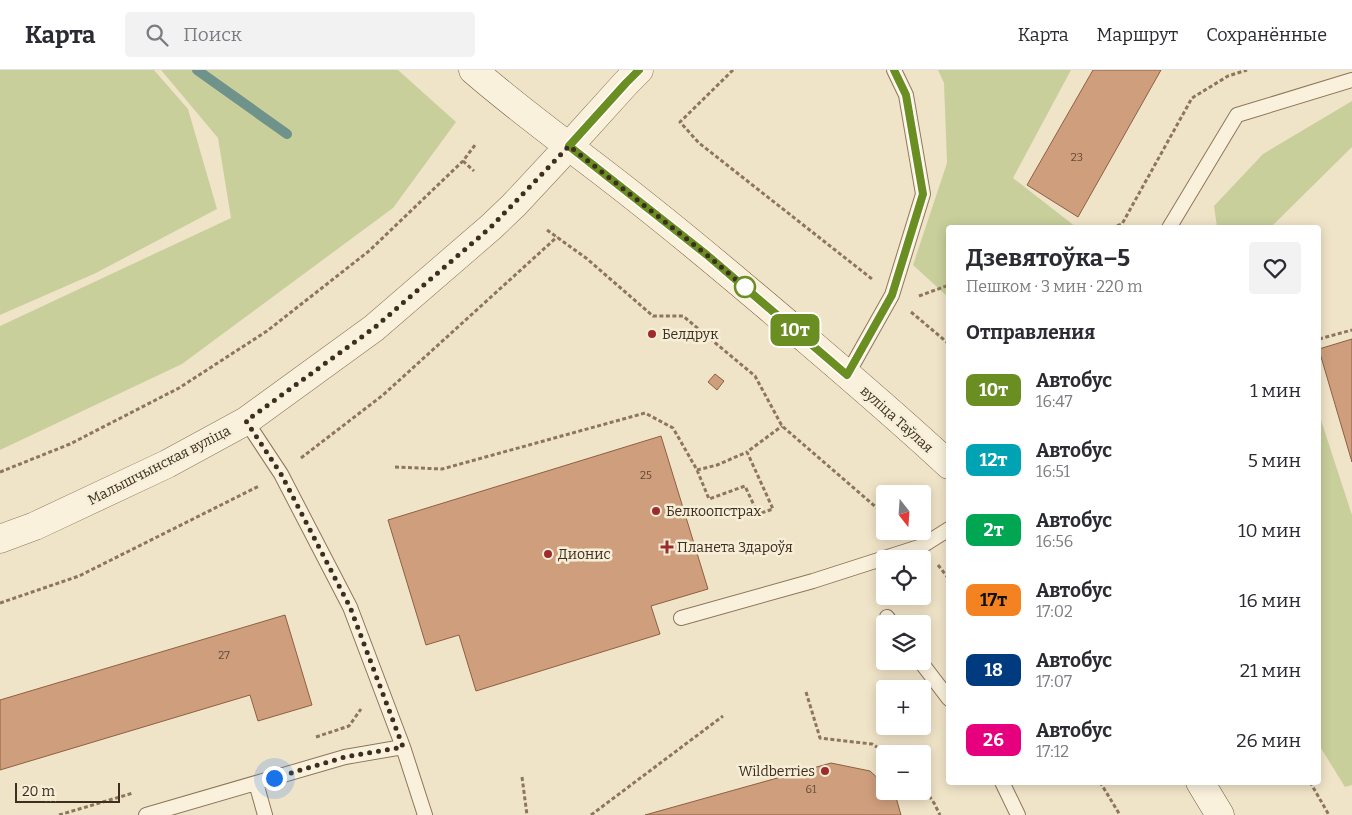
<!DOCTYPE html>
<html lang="ru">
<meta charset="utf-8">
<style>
:root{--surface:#fff;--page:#f2f2f3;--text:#2b2b33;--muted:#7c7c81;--line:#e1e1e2}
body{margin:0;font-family:Bitter,serif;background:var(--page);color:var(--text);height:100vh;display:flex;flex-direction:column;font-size:19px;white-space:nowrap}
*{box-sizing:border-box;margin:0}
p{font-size:16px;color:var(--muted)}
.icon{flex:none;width:28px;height:28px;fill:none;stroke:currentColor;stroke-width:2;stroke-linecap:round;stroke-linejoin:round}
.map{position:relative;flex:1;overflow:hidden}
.panel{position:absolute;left:946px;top:155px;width:375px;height:560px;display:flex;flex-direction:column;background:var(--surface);border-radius:5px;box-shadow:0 2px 12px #0003}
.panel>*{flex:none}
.badge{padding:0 10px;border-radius:8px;font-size:18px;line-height:32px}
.needle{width:32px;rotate:163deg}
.controls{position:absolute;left:876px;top:415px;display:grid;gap:10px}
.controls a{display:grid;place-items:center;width:55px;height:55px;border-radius:5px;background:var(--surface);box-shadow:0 2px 12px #0003;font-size:25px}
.scale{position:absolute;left:15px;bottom:12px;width:105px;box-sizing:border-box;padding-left:5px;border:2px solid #3d2e20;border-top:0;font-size:14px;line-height:18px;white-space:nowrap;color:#3d2e20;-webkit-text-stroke:4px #f7eed8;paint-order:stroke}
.you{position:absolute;width:25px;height:25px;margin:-12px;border:4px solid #fff;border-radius:50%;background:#1a73e8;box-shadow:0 0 0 8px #1a73e833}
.map>.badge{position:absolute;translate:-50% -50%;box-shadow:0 0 0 2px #fff}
h2{padding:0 20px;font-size:19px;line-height:45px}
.round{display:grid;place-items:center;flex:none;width:52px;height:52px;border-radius:5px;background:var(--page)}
.overview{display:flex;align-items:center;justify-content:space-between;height:85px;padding:0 20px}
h1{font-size:24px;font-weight:700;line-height:38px}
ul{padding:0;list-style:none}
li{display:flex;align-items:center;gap:15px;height:70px;padding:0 20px}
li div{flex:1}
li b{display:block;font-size:19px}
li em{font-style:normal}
li .badge{min-width:55px;font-weight:700;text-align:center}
header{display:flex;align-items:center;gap:30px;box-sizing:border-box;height:70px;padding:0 25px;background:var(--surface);border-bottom:1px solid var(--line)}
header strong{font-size:24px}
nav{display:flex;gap:28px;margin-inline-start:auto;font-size:18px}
.search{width:350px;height:45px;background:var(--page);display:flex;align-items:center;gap:12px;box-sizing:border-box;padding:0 18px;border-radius:5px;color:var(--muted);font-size:19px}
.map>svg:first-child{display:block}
</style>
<header>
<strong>Карта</strong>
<div class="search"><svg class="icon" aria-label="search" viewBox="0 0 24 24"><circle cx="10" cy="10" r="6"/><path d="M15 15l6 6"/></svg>Поиск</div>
<nav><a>Карта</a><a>Маршрут</a><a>Сохранённые</a></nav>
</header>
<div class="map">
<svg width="1352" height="745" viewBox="0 0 1352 745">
<rect width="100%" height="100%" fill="#f0e4c8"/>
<path fill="#c9cf9b" d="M 0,0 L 154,0 L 188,39 L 217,139 L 96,203 L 0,245 Z
M 161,0 L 398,0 L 456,52 L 393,138 L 182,294 L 0,380 L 0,256 L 231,148 L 218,68 Z
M 938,0 L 1071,0 L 1013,108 L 1076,157 L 949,158 L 949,228 L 913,195 L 947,93 L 944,13 Z
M 1352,31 L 1352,77 L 1271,157 L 1217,157 L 1214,136 L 1263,84 Z
M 1319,344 L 1352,445 L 1352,715 L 1345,717 L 1319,675 Z"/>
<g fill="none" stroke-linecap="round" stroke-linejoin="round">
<path stroke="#6f938a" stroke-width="10" d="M 197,0 L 287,64"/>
</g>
<path fill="#cf9f7d" stroke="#8d5f41" d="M 1093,0 L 1161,0 L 1078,147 L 1027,115 Z
M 1352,269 L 1352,392 L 1319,280 L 1319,279 Z
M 715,304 L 724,311 L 717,320 L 708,312 Z
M 661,366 L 708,519 L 651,536 L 660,564 L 476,621 L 459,565 L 426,575 L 388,450 Z
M 285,545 L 312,635 L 258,651 L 250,625 L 0,700 L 0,630 Z
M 831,693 L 870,701 L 885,715 L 885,721 L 892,721 L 895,724 L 901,745 L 645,745 Z"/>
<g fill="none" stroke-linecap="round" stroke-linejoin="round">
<defs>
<path id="lane" d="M 1169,158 L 1237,45 L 1352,10
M 847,305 L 892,225 L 923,124 L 906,25 L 894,0
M 246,351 L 281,404 L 350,537 L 403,677 L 425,745
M 887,547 L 892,554
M 681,548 L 813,511 L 922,476 L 949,459
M 920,591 L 949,629
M 1002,712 L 1018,745
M 256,713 L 265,745
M 146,745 L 345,687 L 403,677"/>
<path id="street" d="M 0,469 L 35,456 L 167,394 L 246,351 L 374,258 L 491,157 L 514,135 L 569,76 L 626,13 L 639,0"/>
<path id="secondary" d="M 473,0 C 527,47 586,88 642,133 C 698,177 753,224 807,270 C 855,311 903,352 949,395
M 1200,712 L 1220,745"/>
</defs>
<use href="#lane" stroke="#8d765c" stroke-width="16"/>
<use href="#street" stroke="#8d765c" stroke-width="29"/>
<use href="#secondary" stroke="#6f573f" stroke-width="29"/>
<path stroke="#8d765c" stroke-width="3" stroke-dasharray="4 2.5" stroke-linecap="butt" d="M 733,0 L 680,52 L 699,73 L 872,209
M 463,91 L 474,101
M 1111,158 L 1122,154 L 1192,28 L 1228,6 L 1247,0
M 547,160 L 586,188 L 653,246 L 683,246 L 755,306 L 782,356 L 885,445
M 919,226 L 949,215
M 911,242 L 949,274
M 1319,269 L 1352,260
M 301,388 L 383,325 L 557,167
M 395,397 L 442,399 L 645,343 L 673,358 L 697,400 L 709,429 L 745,416 L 758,444 L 773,439 L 747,382 L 782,356
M 697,400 L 717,395 L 747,382
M 0,402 L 70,374 L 179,318 L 267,261 L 369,181 L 463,91 L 475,75
M 938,495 L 949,509
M 0,533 L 79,506 L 259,416
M 806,622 L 820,668 L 872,674 L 888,684
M 316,667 L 349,656 L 361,639
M 522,707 L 527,745
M 1100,712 L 1120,745
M 1310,712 L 1329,745
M 922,715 L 934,733 L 940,745
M 59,745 L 133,723
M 591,745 L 723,646"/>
<use href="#lane" stroke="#faf1dc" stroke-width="14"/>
<use href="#street" stroke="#faf1dc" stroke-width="28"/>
<use href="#secondary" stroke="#faf1dc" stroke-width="28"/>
</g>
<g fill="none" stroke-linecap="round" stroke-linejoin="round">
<defs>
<path id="line" d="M 639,0 L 626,13 L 569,76 L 707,185 L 847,305 L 892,225 L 923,124 L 906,25 L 894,0"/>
</defs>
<use href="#line" stroke="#fff" stroke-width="11"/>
<use href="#line" stroke="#6b8e23" stroke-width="8"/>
<path stroke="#3d2e20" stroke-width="5" stroke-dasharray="0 9" d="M 274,708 L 345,687 L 403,677 L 350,537 L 281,404 L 246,351 L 374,258 L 491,157 L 569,76 L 707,185 L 747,219 L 745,217"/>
</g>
<circle fill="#fff" stroke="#6b8e23" stroke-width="2.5" cx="745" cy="217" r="10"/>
<g fill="#9e2a2b" stroke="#f7eed8" stroke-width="2">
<circle cx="652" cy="264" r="5"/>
<circle cx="656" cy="441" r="5"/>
<path d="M664.5 469.5h5v5h5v5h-5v5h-5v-5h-5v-5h5z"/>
<circle cx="548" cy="484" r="5"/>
<circle cx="825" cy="701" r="5"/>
</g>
<g text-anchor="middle" stroke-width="5" stroke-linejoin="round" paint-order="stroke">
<g font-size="11" fill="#624a37">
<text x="1077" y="91">23</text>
<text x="646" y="409">25</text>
<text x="224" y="589">27</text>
<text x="811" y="723">61</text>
</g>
<g font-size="14" fill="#3d2e20" stroke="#f7eed8" text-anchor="start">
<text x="662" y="269">Белдрук</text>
<text x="666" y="446">Белкоопстрах</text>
<text x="677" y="482">Планета Здароўя</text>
<text x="558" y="489">Дионис</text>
<text x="815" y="706" text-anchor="end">Wildberries</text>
</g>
<g font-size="14" fill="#3d2e20" stroke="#f7eed8">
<text transform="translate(897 349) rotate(42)" y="5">вуліца Таўлая</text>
<text transform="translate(159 395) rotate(-27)" y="5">Малышчынская вуліца</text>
</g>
</g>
</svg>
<div class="controls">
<a><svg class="needle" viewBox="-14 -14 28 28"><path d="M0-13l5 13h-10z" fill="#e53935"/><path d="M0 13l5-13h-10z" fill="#7c7c81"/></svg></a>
<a><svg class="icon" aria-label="locate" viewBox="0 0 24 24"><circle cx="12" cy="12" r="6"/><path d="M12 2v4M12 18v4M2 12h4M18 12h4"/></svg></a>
<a><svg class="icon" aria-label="layers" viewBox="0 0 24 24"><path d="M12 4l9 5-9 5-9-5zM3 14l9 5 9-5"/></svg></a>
<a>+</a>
<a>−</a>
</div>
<div class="scale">20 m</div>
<div class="you" style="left:274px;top:708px"></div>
<b class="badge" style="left:795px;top:260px;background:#6b8e23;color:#fff">10т</b>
<section class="panel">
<div class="overview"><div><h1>Дзевятоўка–5</h1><p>Пешком · 3 мин · 220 m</p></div><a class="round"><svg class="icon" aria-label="heart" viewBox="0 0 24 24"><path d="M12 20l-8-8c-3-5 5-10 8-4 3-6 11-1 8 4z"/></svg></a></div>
<h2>Отправления</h2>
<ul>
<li><span class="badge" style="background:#6b8e23;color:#fff">10т</span><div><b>Автобус</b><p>16:47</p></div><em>1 мин</em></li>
<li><span class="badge" style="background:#00a3b4;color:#fff">12т</span><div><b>Автобус</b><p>16:51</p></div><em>5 мин</em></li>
<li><span class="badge" style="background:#00a651;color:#fff">2т</span><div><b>Автобус</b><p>16:56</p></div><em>10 мин</em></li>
<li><span class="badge" style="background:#f58220;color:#111">17т</span><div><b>Автобус</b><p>17:02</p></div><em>16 мин</em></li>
<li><span class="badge" style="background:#003b80;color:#fff">18</span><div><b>Автобус</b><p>17:07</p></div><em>21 мин</em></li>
<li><span class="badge" style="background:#e6007e;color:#fff">26</span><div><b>Автобус</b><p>17:12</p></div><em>26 мин</em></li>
</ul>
</section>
</div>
